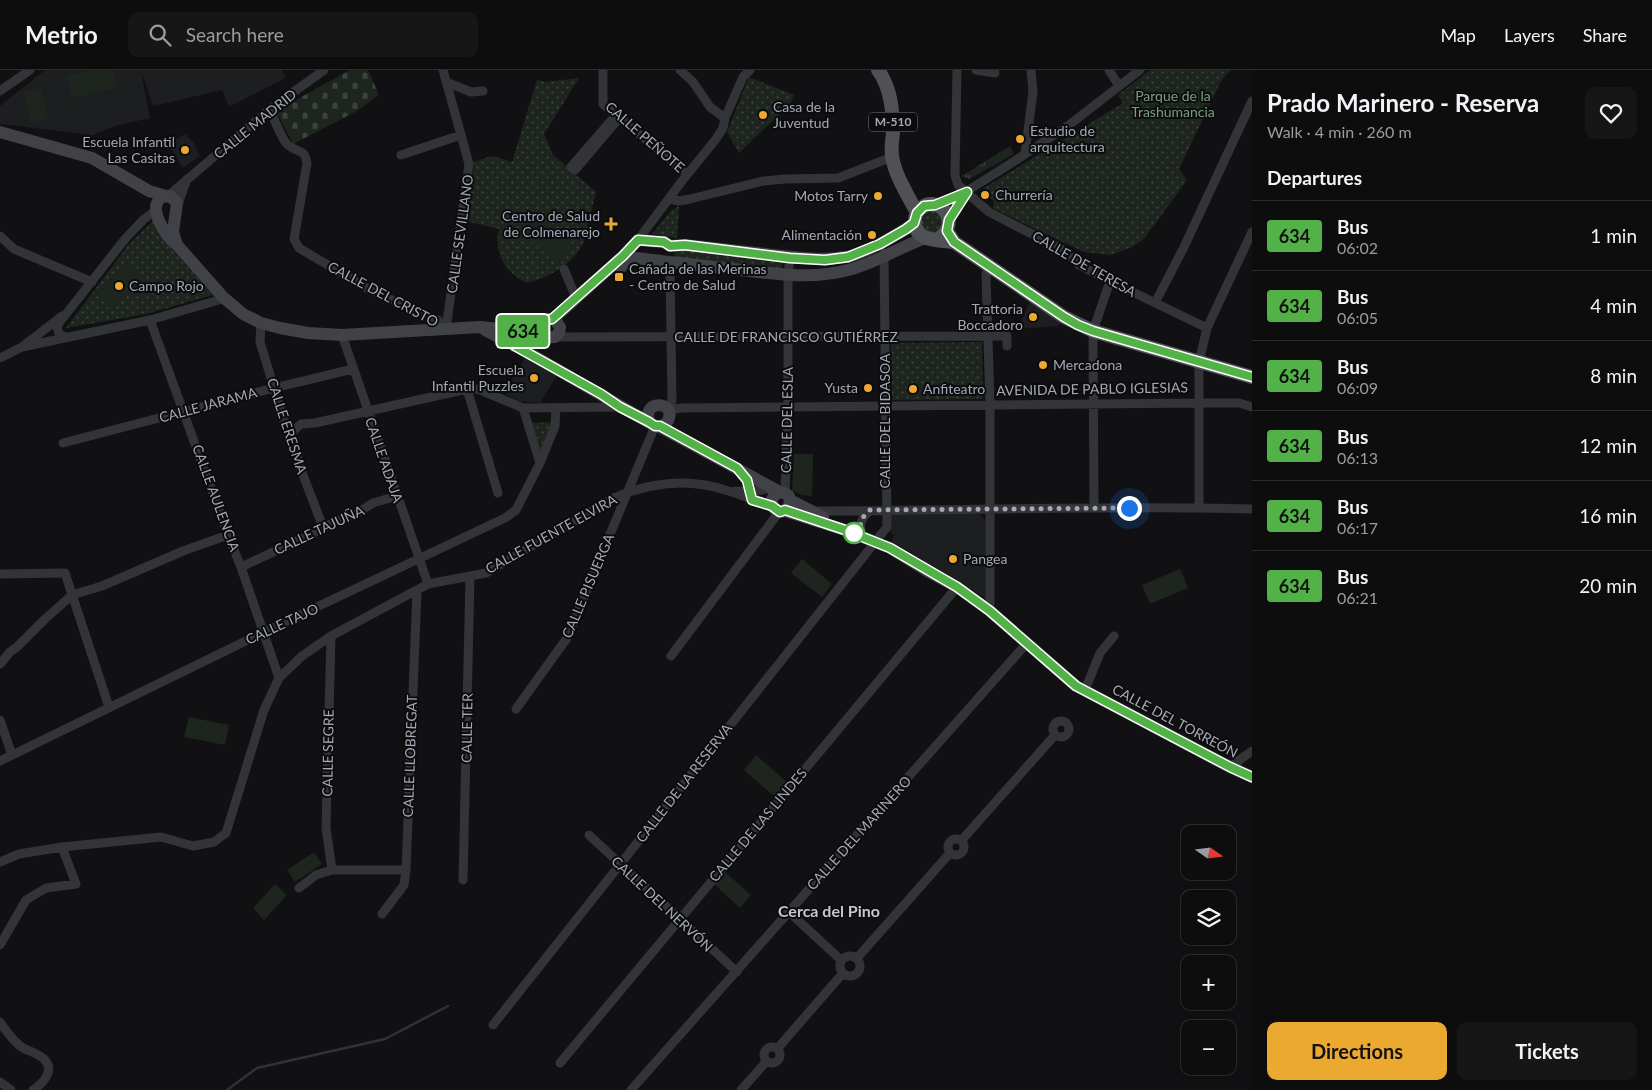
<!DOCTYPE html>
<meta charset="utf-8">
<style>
:root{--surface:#0d0d0e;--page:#161617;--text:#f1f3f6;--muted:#9a9c9e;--line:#2d2d2e;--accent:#eca930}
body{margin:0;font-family:Lato,sans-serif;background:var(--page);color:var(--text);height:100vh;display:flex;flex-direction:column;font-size:19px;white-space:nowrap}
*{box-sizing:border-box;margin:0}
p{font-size:16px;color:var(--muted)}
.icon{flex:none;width:28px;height:28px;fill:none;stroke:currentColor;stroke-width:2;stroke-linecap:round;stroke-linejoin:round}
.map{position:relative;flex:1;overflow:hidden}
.details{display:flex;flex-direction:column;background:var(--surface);width:400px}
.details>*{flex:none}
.badge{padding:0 10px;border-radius:4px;font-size:18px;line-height:32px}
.needle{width:32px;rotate:104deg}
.buttons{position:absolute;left:1181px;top:755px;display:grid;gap:10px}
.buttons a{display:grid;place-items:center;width:55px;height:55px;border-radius:10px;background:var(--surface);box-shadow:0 2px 8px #0003,0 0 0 1px var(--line);font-size:25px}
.you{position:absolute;width:25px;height:25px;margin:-12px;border:4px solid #fff;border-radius:50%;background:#1a73e8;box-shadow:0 0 0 8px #1a73e833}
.map>.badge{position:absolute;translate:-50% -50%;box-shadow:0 0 0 2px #fff}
h2{padding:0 15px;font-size:19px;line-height:45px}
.round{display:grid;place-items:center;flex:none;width:52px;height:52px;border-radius:10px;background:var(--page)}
.head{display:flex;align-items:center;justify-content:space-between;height:85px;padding:0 15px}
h1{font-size:24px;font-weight:700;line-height:38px}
.button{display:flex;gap:10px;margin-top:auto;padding:10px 15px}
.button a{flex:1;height:58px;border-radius:10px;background:var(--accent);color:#111;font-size:20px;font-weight:700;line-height:58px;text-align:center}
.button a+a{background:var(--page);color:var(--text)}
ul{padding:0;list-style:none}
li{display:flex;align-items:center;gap:15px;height:70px;padding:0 15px;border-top:1px solid var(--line)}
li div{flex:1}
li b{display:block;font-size:19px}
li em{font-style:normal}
li .badge{min-width:55px;font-weight:700;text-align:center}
header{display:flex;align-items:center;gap:30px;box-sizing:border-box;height:70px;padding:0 25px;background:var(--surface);border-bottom:1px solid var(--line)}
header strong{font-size:24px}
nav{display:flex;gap:28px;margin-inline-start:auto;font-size:18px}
.search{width:350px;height:45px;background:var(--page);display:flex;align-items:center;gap:12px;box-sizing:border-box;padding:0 18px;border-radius:10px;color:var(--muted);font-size:19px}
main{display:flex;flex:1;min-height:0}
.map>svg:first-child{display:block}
</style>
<header>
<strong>Metrio</strong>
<div class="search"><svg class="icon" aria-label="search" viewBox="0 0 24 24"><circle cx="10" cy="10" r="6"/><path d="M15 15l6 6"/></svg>Search here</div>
<nav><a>Map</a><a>Layers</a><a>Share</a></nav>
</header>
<main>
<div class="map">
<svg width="1252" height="1020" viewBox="0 0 1252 1020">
<defs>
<pattern id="grass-tufts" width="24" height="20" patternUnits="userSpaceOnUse" patternTransform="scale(1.25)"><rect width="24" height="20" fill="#1e251f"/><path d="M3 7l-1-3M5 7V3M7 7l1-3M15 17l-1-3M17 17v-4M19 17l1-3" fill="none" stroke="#3c423d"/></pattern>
<pattern id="cemetery-stones" width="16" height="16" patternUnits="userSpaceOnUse" patternTransform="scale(1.25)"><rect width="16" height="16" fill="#1e251f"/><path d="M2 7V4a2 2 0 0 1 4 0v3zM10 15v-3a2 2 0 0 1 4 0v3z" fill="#3c423d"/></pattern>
<pattern id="park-dots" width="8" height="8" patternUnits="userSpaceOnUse" patternTransform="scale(1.25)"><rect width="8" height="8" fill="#1e251f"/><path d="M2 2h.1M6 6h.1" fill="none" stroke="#3c423d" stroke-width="1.8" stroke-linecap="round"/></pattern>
</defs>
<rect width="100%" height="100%" fill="#111113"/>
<path fill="#1d1e20" d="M 45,0 L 141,0 L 150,48 L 115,56 L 91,66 L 84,64 L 0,54 L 0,36 Z
M 141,0 L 282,0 L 286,8 L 229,37 L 222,20 L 153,36 Z
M 185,64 L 194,73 L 200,86 L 183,98 L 168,74 Z
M 1030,231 L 1060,251 L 1059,256 L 1018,259 Z
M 526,286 L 557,305 L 540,333 L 519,331 L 505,324 Z
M 979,444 L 985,450 L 985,528 L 891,471 L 895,465 L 891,463 L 891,445 Z"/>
<path fill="url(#grass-tufts)" d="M 1010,76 L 1014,84 L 969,109 L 962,106 Z"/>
<path fill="url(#cemetery-stones)" d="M 350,0 L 368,0 L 379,25 L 357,41 L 293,74 L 276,41 Z"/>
<path fill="url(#park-dots)" d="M 1150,0 L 1231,0 L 1222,9 L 1179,99 L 1187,110 L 1144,169 L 1130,178 L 1110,185 L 1084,182 L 1043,163 L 993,138 L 994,131 L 988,127 L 986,121 L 983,122 L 984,118 L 1123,33 L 1118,25 Z
M 749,7 L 794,25 L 791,33 L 739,83 L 727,62 Z
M 579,8 L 544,64 L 553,85 L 596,122 L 583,174 C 571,195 550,207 527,213 C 506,203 493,183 499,159 L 466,151 L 474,96 L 473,92 L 492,86 L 512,92 L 537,10 L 545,12 Z
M 679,136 L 677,168 L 652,164 L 671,141 Z
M 931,140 L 942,144 L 943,157 L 933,164 L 923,160 L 921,146 Z
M 152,152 L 155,153 L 174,182 L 213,225 L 146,244 L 66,258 L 129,174 Z
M 677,179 L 783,192 L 782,199 L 675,187 L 674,184 Z
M 982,272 L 983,329 L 892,330 L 891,273 Z
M 552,352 L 541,379 L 532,353 Z"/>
<path fill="#1e251f" d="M 91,0 L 113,0 L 117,18 L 72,28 L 67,5 Z
M 41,18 L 48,49 L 31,53 L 24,21 Z
M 534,141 L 572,173 L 556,193 L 517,160 Z
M 130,195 L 142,212 L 108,238 L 96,221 Z
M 794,384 L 813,384 L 812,426 L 801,425 L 792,420 Z
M 802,489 L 832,514 L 822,527 L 791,503 Z
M 1180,499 L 1188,518 L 1150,534 L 1142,515 Z
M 189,647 L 229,655 L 225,675 L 184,667 Z
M 756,685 L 788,713 L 775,727 L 744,700 Z
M 314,782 L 322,794 L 295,812 L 287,800 Z
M 725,802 L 751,825 L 740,838 L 714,814 Z
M 275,814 L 287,825 L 264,850 L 253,838 Z"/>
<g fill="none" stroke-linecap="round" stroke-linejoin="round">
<path stroke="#2b343b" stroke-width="2.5" d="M 227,1020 L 257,998 L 385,969 L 448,936"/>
<path stroke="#333438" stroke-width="9" d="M 443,0 L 469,94 L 446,259
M 603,0 L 603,34 L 687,104
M 680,0 L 693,12 L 710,37 L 725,48
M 957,0 L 955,105 L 958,115 L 989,142 L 1065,181 L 1079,195 L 1110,211 L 1207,258
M 976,0 L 995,3
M 1109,0 L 1119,16
M 446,12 L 471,22 L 483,21
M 0,21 L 30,0
M 270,39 C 274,48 281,69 288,75 C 298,84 304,77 307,93 L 294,169 L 299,178 L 372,221 L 438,250 L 446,259
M 616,45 L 571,97 L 575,100 L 619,48
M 1025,83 L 1033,22 L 1031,0
M 401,85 L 461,65
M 168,126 L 270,39 L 324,0
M 670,129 L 679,131 L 690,129 L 763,111 L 785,109 L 838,108 L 892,87
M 935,135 L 967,121 L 1010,94 L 1069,55 L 1140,0
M 177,137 L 187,109
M 949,150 L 967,121
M 0,166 L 14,179 L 92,212
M 638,170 L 682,111 L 716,69 L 723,58 L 725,48 L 743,7 L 750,0
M 990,196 L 986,204 L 990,335 L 990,541
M 564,199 L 576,228
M 1155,233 L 1184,177 L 1252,31
M 150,250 L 228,465 L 241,497 L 279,608
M 261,253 L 260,272 L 286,357 L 290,364 L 303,405 L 323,457
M 342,265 L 428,514
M 66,267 C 58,265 56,261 59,253 L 125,169 L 143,150 L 156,140
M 555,267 L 987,266 L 1007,266 L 1007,276
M 22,277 L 150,250 L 219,230 L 223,227
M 0,288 L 22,277 L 62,246
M 467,319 L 498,423
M 523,338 L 540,393
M 667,339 L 672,331 L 670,200 L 668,191
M 668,340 L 681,338 L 1198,333 L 1239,333 L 1252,337
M 290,364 L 301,354 L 315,353 L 467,319 L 478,319 L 523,338 L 621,337
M 63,373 L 274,318 L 353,299
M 735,421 L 749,422 L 774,418
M 785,423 L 788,336 L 788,205 L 790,188
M 1199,437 L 1199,292 L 1207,258 L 1252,162
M 1094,438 L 1093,261 L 1110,211
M 814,441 C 960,441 1106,435 1252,439
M 861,466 C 860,454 860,448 870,441
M 241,497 L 320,460 L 338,450 L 354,445 L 373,433 L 397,426
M 0,504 L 65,503 L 109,637
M 331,566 L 326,758 L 332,800
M 671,586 L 779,442
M 0,594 L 10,582 L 17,577 L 44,550 L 72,525 L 102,516 L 183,481 L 228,465
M 1085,620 L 1100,583 L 1114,566
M 516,639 L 567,568 L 655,356
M 0,650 L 12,685
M1053 659a8 8 0 1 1 16 0a8 8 0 1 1-16 0Z
M 0,691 L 264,562 L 505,448 L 516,440 L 540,393 L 555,356 L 556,338
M 1230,697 L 1252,681
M 589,765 L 737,902
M948 777a8 8 0 1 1 16 0a8 8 0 1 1-16 0Z
M 961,771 L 1055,665
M 0,792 L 19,784 L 62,777 L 161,767 L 193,776 L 214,772 L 226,763 L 264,640 L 279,608 L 302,586 L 331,566 L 428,514 L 486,503 L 614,428 C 649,413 688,408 725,420 C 741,424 756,432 772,436
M 463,810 L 470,507
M 299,818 L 316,805 L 332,800 L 406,800
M 789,842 L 841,890
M 382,844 L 404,815 L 406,800 L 417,521
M 0,875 L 26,830 L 46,818 L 76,814 L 62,777
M840 896a10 10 0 1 1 20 0a10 10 0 1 1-20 0Z
M 857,888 L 950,783
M 0,952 C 6,961 12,969 20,976 C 27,981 38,983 44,989 C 56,1001 42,1014 33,1020
M 493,955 L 887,457 L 884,183
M764 985a8 8 0 1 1 16 0a8 8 0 1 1-16 0Z
M 777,979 L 843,903
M 560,993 L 957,517
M 0,1012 L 11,1020
M 631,1020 L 1027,573
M 741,1020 L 767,991"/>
<path stroke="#414248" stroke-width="12" d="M 0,62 L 92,88 L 149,121 L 166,126
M 177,175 L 173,162 L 177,133 L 170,126 L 162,127 C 146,137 166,167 177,175 L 223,227 L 243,244 L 261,253 L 280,258 L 308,263 L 342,265 L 480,257 L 521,261 L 525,263
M 620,198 L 627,191 L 636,188 C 665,192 694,194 723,198 C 764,202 808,211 848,200 C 876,193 899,177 926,168
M 553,249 L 623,186 L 638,170 L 664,172 L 670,176 L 685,175 C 712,178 739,181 765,184 C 792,187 819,191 846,187 C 864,184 900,164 914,153
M 485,260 L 534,286 L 655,356 L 660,357 L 780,422
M 525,263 L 547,249 L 555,250 L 560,257 L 559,263 L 555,267 L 539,268 L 527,271
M 649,351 C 642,330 674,331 669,348 C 668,353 665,355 660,357
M 790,430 L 823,447
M 785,441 L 790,434 L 789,426 C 781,419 773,423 771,433 C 773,440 778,443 785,441 L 845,460 L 890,478 L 927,501 L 957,517 L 990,541 L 1076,616 L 1230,697 L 1252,707"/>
<path stroke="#4f5157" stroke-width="14" d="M 878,0 C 891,18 893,41 893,63 C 892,70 891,79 892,86 C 895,106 908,125 917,143
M 947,161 L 954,172 L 1064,247 L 1093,261 L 1252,307
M 936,170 C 963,156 941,123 921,138 C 917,141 915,146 915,151 C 914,172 940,170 954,172"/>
</g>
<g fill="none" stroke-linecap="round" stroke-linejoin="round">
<defs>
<path id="line" d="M 1252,307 L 1093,261 L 1078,255 L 1064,247 L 954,172 L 947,161 L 949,150 L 967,122 L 935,135 L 924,136 L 917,143 L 914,153 L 906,159 L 880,174 L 848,187 L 825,190 L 790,188 L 685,175 L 670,176 L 664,172 L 638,170 L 623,186 L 552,249 L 544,250 L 540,254 L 525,263 L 521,261 L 516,261 L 511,268 L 512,273 L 515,276 L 601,324 L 620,337 L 649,352 L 655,356 L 660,356 L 737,398 L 747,410 L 752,430 L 772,436 L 780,442 L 785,440 L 845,460 L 890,478 L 957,517 L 990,541 L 1076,616 L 1230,697 L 1252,707"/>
</defs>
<use href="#line" stroke="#fff" stroke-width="11"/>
<use href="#line" stroke="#53b247" stroke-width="8"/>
<path stroke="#a3a8b3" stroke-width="5" stroke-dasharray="0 9" d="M 854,463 L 860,466 C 860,454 860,448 870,440 L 1129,438"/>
</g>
<g fill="#eca930" stroke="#0c0c0e" stroke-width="2">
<circle cx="763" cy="45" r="5"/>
<circle cx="1020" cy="69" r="5"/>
<circle cx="185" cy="80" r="5"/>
<circle cx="985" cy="125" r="5"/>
<circle cx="878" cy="126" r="5"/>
<path d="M608.5 146.5h5v5h5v5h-5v5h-5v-5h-5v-5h5z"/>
<circle cx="872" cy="165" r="5"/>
<rect x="614" y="202" width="10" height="10" rx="2.5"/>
<circle cx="119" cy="216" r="5"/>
<circle cx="1033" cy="247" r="5"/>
<circle cx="1043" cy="295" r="5"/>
<circle cx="534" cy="308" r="5"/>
<circle cx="868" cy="318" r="5"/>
<circle cx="913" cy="319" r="5"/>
<circle cx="953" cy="489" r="5"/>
</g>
<circle fill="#fff" stroke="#53b247" stroke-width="2.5" cx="854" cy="463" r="10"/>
<g text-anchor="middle" stroke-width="4" stroke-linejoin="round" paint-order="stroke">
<rect fill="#0c0c0e" stroke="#767982" stroke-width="1" x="869" y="42.5" width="48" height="19" rx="4"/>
<g font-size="12" font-weight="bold" fill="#a3a8b3">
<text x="893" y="56">M-510</text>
</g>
<g font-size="14" fill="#7a9e7c" stroke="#0c0c0e">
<text x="1173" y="31">Parque de la<tspan x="1173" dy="16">Trashumancia</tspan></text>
</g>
<g font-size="14" fill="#a3a8b3" stroke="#0c0c0e" text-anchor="start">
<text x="773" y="42">Casa de la<tspan x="773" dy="16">Juventud</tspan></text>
<text x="1030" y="66">Estudio de<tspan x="1030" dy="16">arquitectura</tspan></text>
<text x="175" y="77" text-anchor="end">Escuela Infantil<tspan x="175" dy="16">Las Casitas</tspan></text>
<text x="995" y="130">Churrería</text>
<text x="868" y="131" text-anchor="end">Motos Tarry</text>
<text x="600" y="151" text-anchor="end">Centro de Salud<tspan x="600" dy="16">de Colmenarejo</tspan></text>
<text x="862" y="170" text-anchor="end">Alimentación</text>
<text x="629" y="204">Cañada de las Merinas<tspan x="629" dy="16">- Centro de Salud</tspan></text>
<text x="129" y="221">Campo Rojo</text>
<text x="1023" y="244" text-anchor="end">Trattoria<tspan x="1023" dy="16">Boccadoro</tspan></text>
<text x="1053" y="300">Mercadona</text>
<text x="524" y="305" text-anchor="end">Escuela<tspan x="524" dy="16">Infantil Puzzles</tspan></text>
<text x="858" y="323" text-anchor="end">Yusta</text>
<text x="923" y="324">Anfiteatro</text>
<text x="963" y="494">Pangea</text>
</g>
<g font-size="14" fill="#a3a8b3" stroke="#0c0c0e">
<text transform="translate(255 54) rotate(-39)" y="5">CALLE MADRID</text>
<text transform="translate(645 67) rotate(41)" y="5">CALLE PEÑOTE</text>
<text transform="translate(460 164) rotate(-82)" y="5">CALLE SEVILLANO</text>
<text transform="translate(1084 194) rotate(30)" y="5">CALLE DE TERESA</text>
<text transform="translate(383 224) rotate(28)" y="5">CALLE DEL CRISTO</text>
<text x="786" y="272">CALLE DE FRANCISCO GUTIÉRREZ</text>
<text transform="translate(1092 319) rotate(-1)" y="5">AVENIDA DE PABLO IGLESIAS</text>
<text transform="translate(208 335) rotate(-15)" y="5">CALLE JARAMA</text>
<text transform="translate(787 350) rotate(-89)" y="5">CALLE DEL ESLA</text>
<text transform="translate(885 351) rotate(-90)" y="5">CALLE DEL BIDASOA</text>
<text transform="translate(287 356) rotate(72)" y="5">CALLE ERESMA</text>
<text transform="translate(384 390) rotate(71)" y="5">CALLE ADAJA</text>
<text transform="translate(216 428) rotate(70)" y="5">CALLE AULENCIA</text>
<text transform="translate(319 460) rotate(-25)" y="5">CALLE TAJUÑA</text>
<text transform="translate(551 464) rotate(-29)" y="5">CALLE FUENTE ELVIRA</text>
<text transform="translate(588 516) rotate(-67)" y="5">CALLE PISUERGA</text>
<text transform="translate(282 554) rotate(-25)" y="5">CALLE TAJO</text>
<text transform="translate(1175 651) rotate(28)" y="5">CALLE DEL TORREÓN</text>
<text transform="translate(467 658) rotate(-89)" y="5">CALLE TER</text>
<text transform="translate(328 683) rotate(-89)" y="5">CALLE SEGRE</text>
<text transform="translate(410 686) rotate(-88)" y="5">CALLE LLOBREGAT</text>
<text transform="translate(684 713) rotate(-52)" y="5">CALLE DE LA RESERVA</text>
<text transform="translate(758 755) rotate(-50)" y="5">CALLE DE LAS LINDES</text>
<text transform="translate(859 763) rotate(-48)" y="5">CALLE DEL MARINERO</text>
<text transform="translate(662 834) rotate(43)" y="5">CALLE DEL NERVÓN</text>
</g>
<g font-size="16" font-weight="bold" fill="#c4c7cf" stroke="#0c0c0e">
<text x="829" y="847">Cerca del Pino</text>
</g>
</g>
</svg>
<div class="buttons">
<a><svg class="needle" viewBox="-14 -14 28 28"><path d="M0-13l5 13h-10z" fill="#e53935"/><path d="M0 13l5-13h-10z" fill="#9a9c9e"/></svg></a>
<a><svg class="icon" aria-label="layers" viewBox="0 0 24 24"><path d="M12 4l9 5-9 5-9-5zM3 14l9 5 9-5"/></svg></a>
<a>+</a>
<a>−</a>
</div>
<div class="you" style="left:1129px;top:438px"></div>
<b class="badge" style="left:523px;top:261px;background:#53b247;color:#111">634</b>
</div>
<section class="details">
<div class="head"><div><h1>Prado Marinero - Reserva</h1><p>Walk · 4 min · 260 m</p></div><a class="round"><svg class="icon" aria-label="heart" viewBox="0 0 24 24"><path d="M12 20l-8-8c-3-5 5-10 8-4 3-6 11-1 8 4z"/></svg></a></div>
<h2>Departures</h2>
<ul>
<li><span class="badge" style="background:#53b247;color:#111">634</span><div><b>Bus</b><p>06:02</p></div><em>1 min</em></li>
<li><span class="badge" style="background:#53b247;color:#111">634</span><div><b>Bus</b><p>06:05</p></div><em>4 min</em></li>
<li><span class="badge" style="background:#53b247;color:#111">634</span><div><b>Bus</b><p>06:09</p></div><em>8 min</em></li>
<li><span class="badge" style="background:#53b247;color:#111">634</span><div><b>Bus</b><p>06:13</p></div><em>12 min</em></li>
<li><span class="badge" style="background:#53b247;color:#111">634</span><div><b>Bus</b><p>06:17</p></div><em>16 min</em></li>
<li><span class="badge" style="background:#53b247;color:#111">634</span><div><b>Bus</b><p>06:21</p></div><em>20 min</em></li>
</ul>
<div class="button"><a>Directions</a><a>Tickets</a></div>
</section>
</main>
